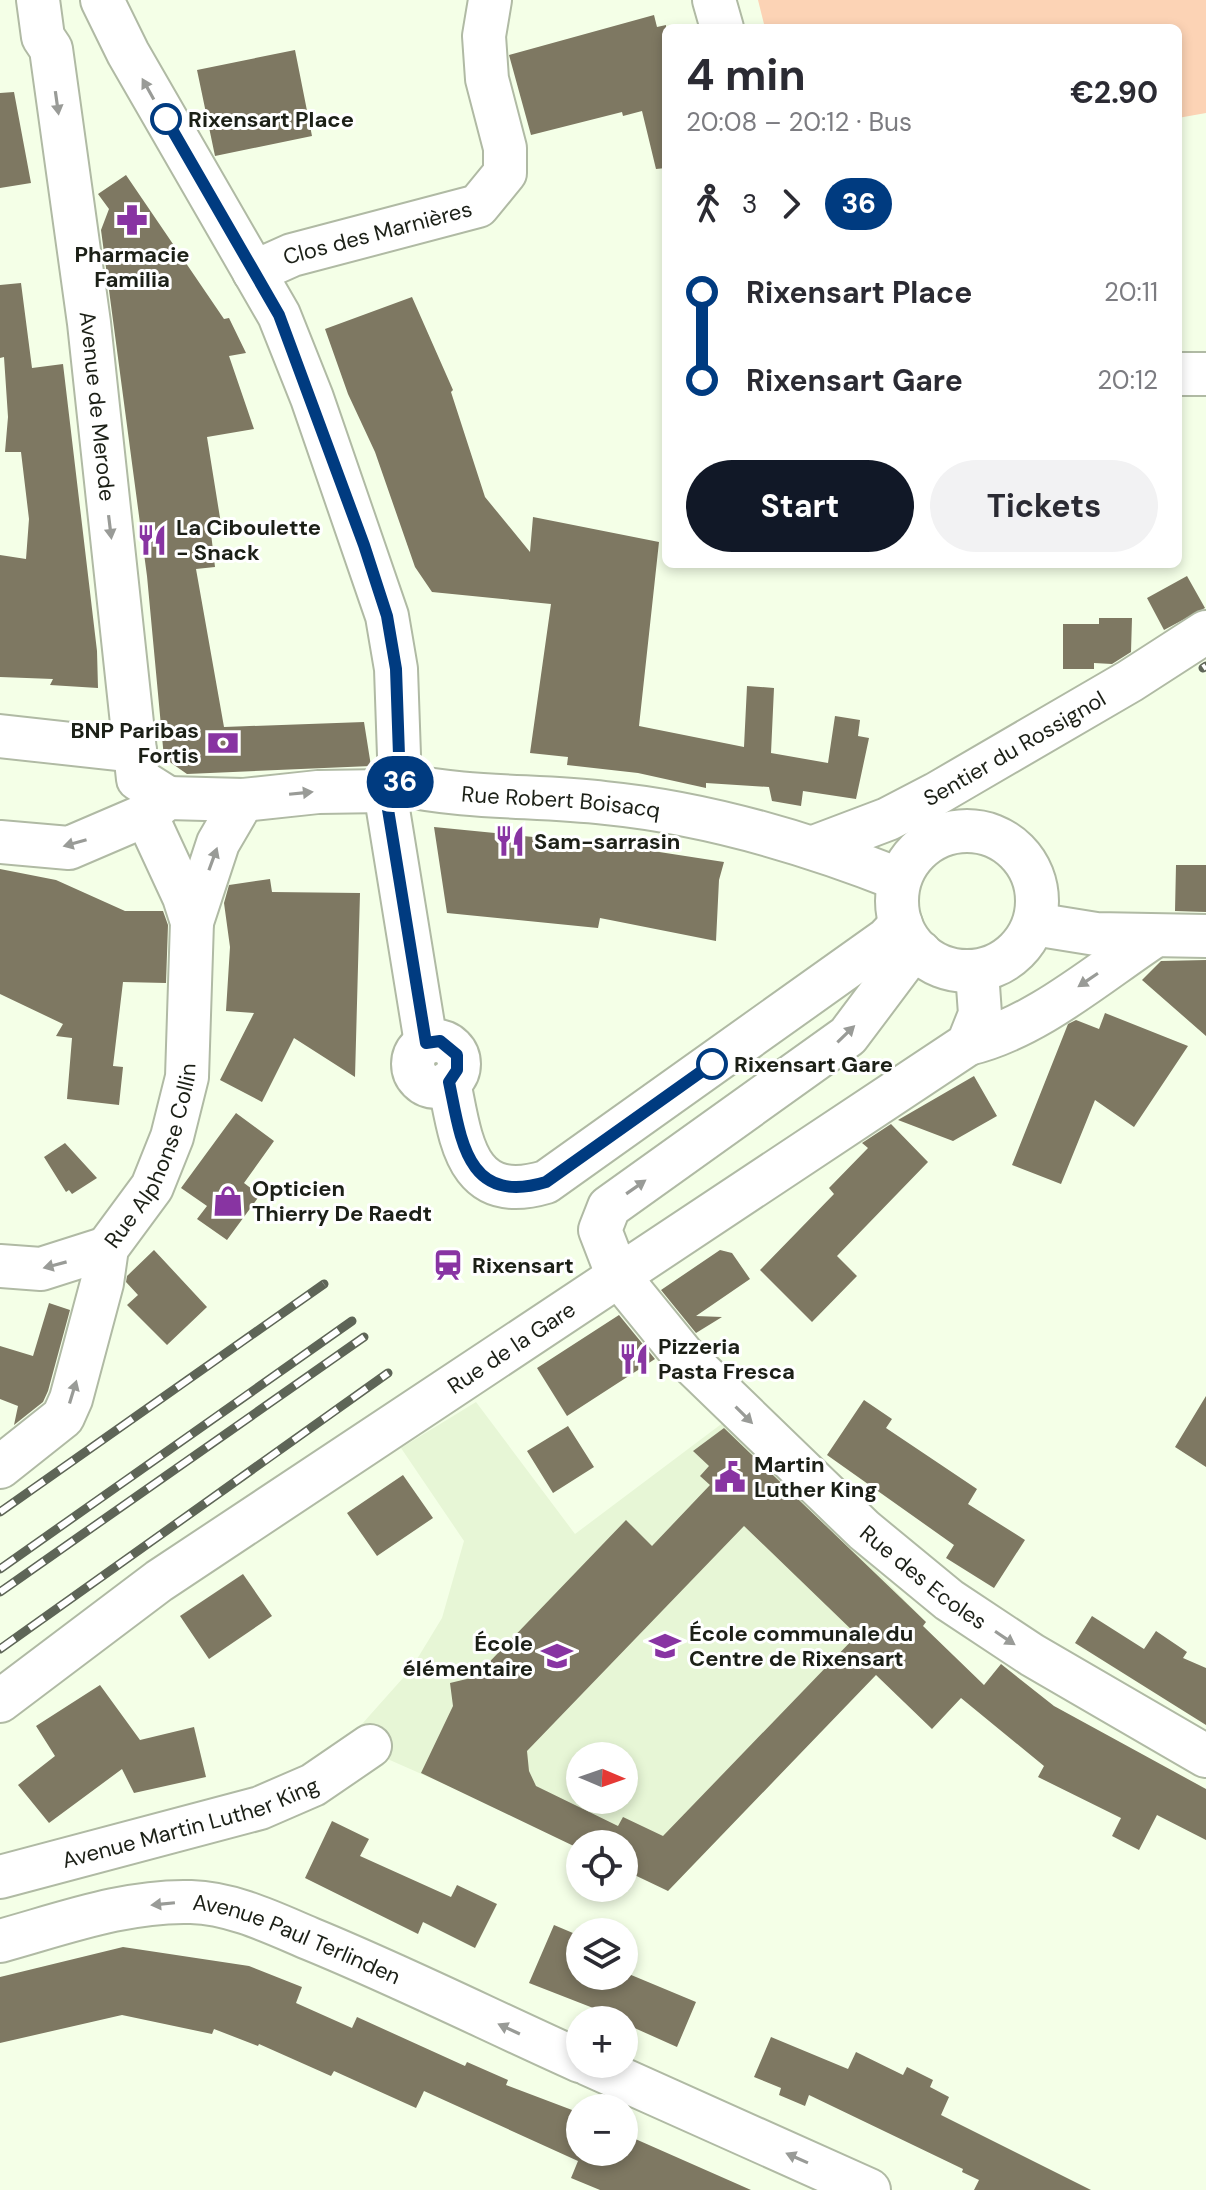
<!DOCTYPE html>
<meta charset="utf-8">
<style>
:root{--surface:#fff;--page:#f2f2f3;--text:#2b2b33;--muted:#7c7c81;--accent:#111827}
body{margin:0;font-family:"DM Sans",sans-serif;background:var(--page);color:var(--text);height:100vh;display:flex;flex-direction:column;font-size:30px;white-space:nowrap}
*{box-sizing:border-box;margin:0}
p{font-size:26px;color:var(--muted)}
.icon{flex:none;width:44px;height:44px;fill:none;stroke:currentColor;stroke-width:2;stroke-linecap:round;stroke-linejoin:round}
.map{position:relative;flex:1;overflow:hidden}
.drawer{position:absolute;left:662px;top:24px;width:520px;height:544px;display:flex;flex-direction:column;background:var(--surface);border-radius:12px;box-shadow:0 4px 12px #0003}
.drawer>*{flex:none}
.badge{padding:0 16px;border-radius:26px;font-size:28px;line-height:52px}
.needle{width:52px;rotate:92deg}
.fabs{position:absolute;left:566px;top:1742px;display:grid;gap:16px}
.fabs a{display:grid;place-items:center;width:72px;height:72px;border-radius:50%;background:var(--surface);box-shadow:0 4px 12px #0003;font-size:40px}
.map>.badge{position:absolute;translate:-50% -50%;box-shadow:0 0 0 4px #fff}
.legs{display:flex;align-items:center;gap:12px;height:88px;padding:0 24px;font-size:26px}
.legs p{margin-inline-start:auto}
.summary{display:flex;align-items:center;justify-content:space-between;height:136px;padding:0 24px}
h1{font-size:44px;font-weight:700;line-height:60px}
.action{display:flex;gap:16px;margin-top:auto;padding:16px 24px}
.action a{flex:1;height:92px;border-radius:48px;background:var(--accent);color:#fff;font-size:32px;font-weight:700;line-height:92px;text-align:center}
.action a+a{background:var(--page);color:var(--text)}
ul{padding:0 24px;list-style:none}
li{display:flex;align-items:center;gap:28px;height:88px;font-size:30px}
li i{display:grid;place-items:center;width:12px;height:100%;margin:0 10px;background:currentColor}
li i::after{content:'';width:20px;height:20px;margin:-10px;border:6px solid;border-radius:50%;background:var(--surface)}
li p{margin-inline-start:auto}
li:first-child i{background:linear-gradient(#0000 50%,currentColor 0)}
li:last-child i{background:linear-gradient(currentColor 50%,#0000 0)}
.map>svg:first-child{display:block}
</style>
<div class="map">
<svg width="1206" height="2190" viewBox="0 0 1206 2190">
<rect width="100%" height="100%" fill="#f4ffe7"/>
<path fill="#e7f6d6" fill-rule="evenodd" d="M 476,1402 L 575,1534 L 728,1419 L 926,1622 L 668,1891 L 624,1844 L 580,1844 L 383,1757 L 354,1733 L 411,1669 L 442,1618 L 464,1541 L 401,1448 ZM 580,1756 L 624,1756 L 624,1800 L 580,1800 Z"/>
<path fill="#fcd3b5" d="M 758,0 L 1206,0 L 1206,113 L 1178,118 L 1178,28 L 765,28 Z"/>
<path fill="#7e7862" fill-rule="evenodd" d="M 654,15 L 657,27 L 666,25 L 666,168 L 656,169 L 642,111 L 623,116 L 622,112 L 531,135 L 509,55 Z
M 295,50 L 312,136 L 215,156 L 197,70 Z
M 14,92 L 31,183 L 0,188 L 0,93 Z
M 126,175 L 224,319 L 229,318 L 246,353 L 229,356 L 254,429 L 207,437 L 221,524 L 210,525 L 215,567 L 196,569 L 224,727 L 364,722 L 371,766 L 187,774 L 164,758 L 147,576 L 101,230 L 109,209 L 98,194 Z
M 21,283 L 32,368 L 63,364 L 97,651 L 98,688 L 50,685 L 53,679 L 0,677 L 0,555 L 26,559 L 29,519 L 21,452 L 5,452 L 8,417 L 4,357 L 0,358 L 0,285 Z
M 412,297 L 453,390 L 451,392 L 485,497 L 530,552 L 533,517 L 659,542 L 639,726 L 744,747 L 747,686 L 774,688 L 771,753 L 828,763 L 835,716 L 860,720 L 858,736 L 869,738 L 856,799 L 803,791 L 801,806 L 772,801 L 769,787 L 706,783 L 706,788 L 638,773 L 567,765 L 568,757 L 530,753 L 551,604 L 432,592 L 415,567 L 375,452 L 348,394 L 325,329 Z
M 1187,576 L 1205,608 L 1164,630 L 1147,598 Z
M 1099,618 L 1132,618 L 1131,652 L 1112,664 L 1094,663 L 1094,669 L 1063,669 L 1063,624 L 1099,624 Z
M 434,827 L 614,845 L 724,862 L 719,880 L 716,941 L 600,918 L 598,928 L 447,913 Z
M 1176,865 L 1206,865 L 1206,912 L 1175,911 Z
M 0,869 L 56,880 L 125,911 L 163,911 L 168,925 L 166,983 L 123,982 L 113,1066 L 123,1067 L 119,1105 L 67,1099 L 72,1038 L 56,1036 L 63,1024 L 0,994 Z
M 270,879 L 272,892 L 360,893 L 355,1077 L 294,1038 L 262,1102 L 220,1080 L 254,1013 L 226,1011 L 230,947 L 224,903 L 229,885 Z
M 1206,960 L 1206,1036 L 1142,980 L 1161,961 Z
M 1105,1013 L 1188,1046 L 1134,1127 L 1095,1100 L 1061,1184 L 1012,1165 L 1068,1024 L 1076,1020 L 1099,1029 Z
M 974,1076 L 997,1116 L 953,1141 L 898,1120 Z
M 236,1113 L 274,1141 L 244,1183 L 260,1195 L 227,1240 L 197,1219 L 207,1206 L 181,1188 Z
M 891,1124 L 928,1162 L 837,1256 L 857,1276 L 812,1322 L 760,1270 L 834,1194 L 829,1188 L 868,1148 L 862,1143 Z
M 65,1143 L 97,1178 L 72,1194 L 69,1190 L 66,1192 L 44,1157 Z
M 154,1250 L 207,1307 L 167,1345 L 127,1305 L 138,1295 L 126,1282 L 127,1276 Z
M 720,1250 L 732,1253 L 750,1279 L 696,1316 L 722,1317 L 696,1333 L 661,1290 Z
M 49,1303 L 70,1310 L 48,1391 L 43,1402 L 14,1425 L 18,1406 L 0,1399 L 0,1346 L 33,1356 Z
M 619,1315 L 655,1359 L 567,1416 L 537,1368 Z
M 1206,1396 L 1206,1467 L 1175,1447 Z
M 864,1400 L 892,1419 L 886,1428 L 977,1489 L 968,1504 L 1025,1540 L 994,1588 L 946,1558 L 954,1545 L 827,1455 Z
M 568,1426 L 594,1467 L 553,1493 L 527,1451 Z
M 724,1428 L 926,1622 L 923,1626 L 984,1685 L 1001,1664 L 1054,1706 L 1206,1789 L 1206,1840 L 1157,1815 L 1139,1850 L 1112,1836 L 1121,1818 L 1038,1777 L 1044,1766 L 961,1698 L 932,1729 L 876,1675 L 668,1891 L 624,1870 L 624,1844 L 580,1844 L 580,1849 L 421,1773 L 453,1706 L 450,1683 L 475,1677 L 626,1520 L 652,1546 L 710,1485 L 700,1476 L 709,1466 L 693,1451 ZM 744,1526 L 857,1635 L 663,1836 L 623,1817 L 618,1826 L 536,1786 L 529,1771 L 527,1751 Z
M 403,1475 L 433,1518 L 377,1556 L 347,1513 Z
M 243,1574 L 272,1616 L 209,1659 L 180,1616 Z
M 1092,1616 L 1144,1649 L 1156,1631 L 1187,1652 L 1183,1658 L 1206,1668 L 1206,1725 L 1075,1643 Z
M 100,1685 L 140,1740 L 194,1727 L 206,1777 L 134,1793 L 122,1769 L 49,1823 L 18,1785 L 55,1756 L 36,1726 Z
M 332,1821 L 369,1839 L 360,1856 L 451,1897 L 457,1885 L 497,1904 L 475,1948 L 423,1922 L 418,1934 L 305,1878 Z
M 554,1925 L 580,1936 L 580,1976 L 624,1976 L 624,1972 L 696,2002 L 677,2047 L 630,2026 L 624,2020 L 529,1983 Z
M 123,1947 L 249,1966 L 302,1987 L 296,2003 L 352,2028 L 357,2017 L 465,2066 L 467,2062 L 508,2080 L 506,2085 L 580,2113 L 580,2152 L 624,2152 L 624,2134 L 751,2190 L 600,2190 L 571,2178 L 578,2161 L 424,2091 L 416,2108 L 334,2071 L 331,2076 L 259,2044 L 258,2046 L 214,2029 L 212,2034 L 122,2015 L 0,2043 L 0,1977 Z
M 771,2037 L 848,2069 L 856,2052 L 903,2075 L 907,2067 L 933,2080 L 930,2087 L 949,2097 L 941,2115 L 1091,2190 L 974,2190 L 979,2180 L 962,2172 L 963,2169 L 809,2095 L 805,2106 L 779,2095 L 781,2088 L 754,2077 Z"/>
<g fill="none" stroke-linecap="round" stroke-linejoin="round">
<defs>
<g id="minor">
<path id="s1" d="M 38,0 L 43,37 L 51,49 L 89,323 L 138,779 L 168,798"/>
<path d="M 102,0 L 128,53 L 279,315 L 312,398 L 387,616 L 396,669 L 400,784"/>
<path d="M 714,0 L 722,28"/>
<path id="s2" d="M 254,272 L 292,255 L 478,206 L 505,173 L 505,148 L 487,79 L 484,36 L 490,0"/>
<path d="M 1178,374 L 1206,374"/>
<path d="M 0,736 L 135,751"/>
<path d="M 385,791 L 426,1043"/>
<path id="s3" d="M 168,798 L 243,800 L 318,792 L 385,791 L 400,784 C 466,799 538,795 605,803 C 707,813 804,842 898,879"/>
<circle cx="967" cy="901" r="70"/>
<path d="M 0,842 L 69,848 L 146,815 L 166,799"/>
<path id="s4" d="M 814,847 L 888,819 L 936,794 L 1130,681 L 1206,632"/>
<path d="M 192,922 L 218,843 L 243,800"/>
<path d="M 1034,924 L 1096,934 L 1206,936"/>
<path id="s5" d="M 920,952 L 905,960 L 848,1036 L 609,1207 L 600,1230 L 617,1274 L 683,1355 L 864,1530 L 949,1600 L 1032,1655 L 1206,1756"/>
<circle cx="436" cy="1064" r="23"/>
<path d="M 968,1044 C 1035,1028 1096,975 1153,937"/>
<path d="M 449,1082 C 461,1139 465,1206 546,1182 L 887,939 L 901,924"/>
<path d="M 0,1266 L 41,1269 L 107,1248"/>
<path id="s6" d="M 0,1467 L 63,1417 L 71,1399 L 102,1283 L 107,1248 L 152,1187 L 172,1137 L 187,1077 L 192,922 L 184,897 L 146,815"/>
<path id="s7" d="M 0,1701 L 159,1581 L 968,1044 L 980,1014 L 977,972"/>
<path id="s8" d="M 0,1877 L 260,1808 L 313,1785 L 370,1746"/>
<path id="s9" d="M 0,1941 C 62,1924 126,1900 191,1902 C 233,1903 275,1924 313,1940 C 403,1977 491,2021 580,2061"/>
<path d="M 588,2064 L 869,2190"/>
</g>
</defs>
<use href="#minor" stroke="#b0baa4" stroke-width="46"/>
<use href="#minor" stroke="#fff" stroke-width="42"/>
<defs>
<path id="rail" d="M 1203,668 L 1206,666
M 0,1512 L 324,1284
M 0,1569 L 352,1321
M 0,1592 L 364,1337
M 0,1649 L 388,1373"/>
</defs>
<use href="#rail" stroke="#5e6557" stroke-width="9"/>
<use href="#rail" stroke="#fff" stroke-width="6" stroke-dasharray="18" stroke-linecap="butt"/>
</g>
<defs><path id="oneway-solid" d="M-6-.8H1V-3.2L6.5 0L1 3.2V.8H-6Z" transform="scale(2)"/></defs>
<g fill="#999b97">
<use href="#oneway-solid" transform="translate(148 89) rotate(-119)"/>
<use href="#oneway-solid" transform="translate(57 103) rotate(82)"/>
<use href="#oneway-solid" transform="translate(110 527) rotate(83)"/>
<use href="#oneway-solid" transform="translate(301 793) rotate(-6)"/>
<use href="#oneway-solid" transform="translate(75 843) rotate(164)"/>
<use href="#oneway-solid" transform="translate(213 859) rotate(-70)"/>
<use href="#oneway-solid" transform="translate(1088 980) rotate(146)"/>
<use href="#oneway-solid" transform="translate(846 1034) rotate(-44)"/>
<use href="#oneway-solid" transform="translate(636 1187) rotate(-35)"/>
<use href="#oneway-solid" transform="translate(55 1265) rotate(165)"/>
<use href="#oneway-solid" transform="translate(73 1392) rotate(-73)"/>
<use href="#oneway-solid" transform="translate(744 1415) rotate(45)"/>
<use href="#oneway-solid" transform="translate(1005 1638) rotate(34)"/>
<use href="#oneway-solid" transform="translate(163 1904) rotate(174)"/>
<use href="#oneway-solid" transform="translate(509 2029) rotate(-155)"/>
<use href="#oneway-solid" transform="translate(797 2158) rotate(-156)"/>
</g>
<g fill="none" stroke-linecap="round" stroke-linejoin="round">
<defs>
<path id="line-1" d="M 166,119 L 279,315 L 364,545 L 387,616 L 396,669 L 400,784 L 385,791 L 426,1043 L 440,1041 L 457,1055 L 457,1070 L 449,1082 C 461,1139 466,1206 546,1182 L 712,1064"/>
</defs>
<use href="#line-1" stroke="#fff" stroke-width="18"/>
<use href="#line-1" stroke="#003b80" stroke-width="12"/>
</g>
<defs>
<symbol id="pharmacy-bare" viewBox="-9 -9 18 18"><path d="M-2-6h4v4h4v4h-4v4h-4v-4h-4v-4h4Z" fill="#8834a2" stroke="#fff" stroke-width="2.5" paint-order="stroke"/></symbol>
<symbol id="restaurant-bare" viewBox="-9 -9 18 18"><path d="M-5-6h1v4h1v-4h1v4h1v-4h1v5L-1.5 .5V6h-2V.5L-5-1ZM5-6V6H3V1.5H1.5Q1.5-4 5-6Z" fill="#8834a2" stroke="#fff" stroke-width="2.5" paint-order="stroke"/></symbol>
<symbol id="bank-bare" viewBox="-9 -9 18 18"><path d="M-6-4H6V4H-6ZM0-2.3a2.3 2.3 0 1 0 0 4.6a2.3 2.3 0 1 0 0-4.6Z" fill="#8834a2" stroke="#fff" stroke-width="2.5" paint-order="stroke"/></symbol>
<symbol id="shop-bare" viewBox="-9 -9 18 18"><path d="M-5-2.5h2.3a2.7 3.5 0 0 1 5.4 0H5L5.5 6h-11ZM-1.5-2.5h3a1.5 2.3 0 0 0-3 0Z" fill="#8834a2" stroke="#fff" stroke-width="2.5" paint-order="stroke"/></symbol>
<symbol id="station-bare" viewBox="-9 -9 18 18"><path d="M-3-6H3Q5-6 5-4V2Q5 4 3 4L4.5 6H3L1.5 4h-3L-3 6H-4.5L-3 4Q-5 4-5 2V-4Q-5-6-3-6ZM-3.5-4v3h7v-3ZM-3.5 1v1.5H-2V1ZM2 1v1.5H3.5V1Z" fill="#8834a2" stroke="#fff" stroke-width="2.5" paint-order="stroke"/></symbol>
<symbol id="civic-bare" viewBox="-9 -9 18 18"><path d="M-.6-6.5H3V-4.5H.6V-3L4-1V1h2V6H-6V1h2V-1L-.6-3ZM-1.2 2.5V6h2.4V2.5Z" fill="#8834a2" stroke="#fff" stroke-width="2.5" paint-order="stroke"/></symbol>
<symbol id="school-bare" viewBox="-9 -9 18 18"><path d="M0-5L7-2L0 1L-7-2ZM-4 1L0 2.5L4 1V4Q0 6-4 4Z" fill="#8834a2" stroke="#fff" stroke-width="2.5" paint-order="stroke"/></symbol>
</defs>
<g fill-rule="evenodd">
<use href="#pharmacy-bare" x="110" y="198" width="44" height="44"/>
<use href="#restaurant-bare" x="130" y="518" width="44" height="44"/>
<use href="#bank-bare" x="201" y="721" width="44" height="44"/>
<use href="#restaurant-bare" x="488" y="819" width="44" height="44"/>
<use href="#shop-bare" x="206" y="1179" width="44" height="44"/>
<use href="#station-bare" x="426" y="1243" width="44" height="44"/>
<use href="#restaurant-bare" x="612" y="1337" width="44" height="44"/>
<use href="#civic-bare" x="708" y="1455" width="44" height="44"/>
<use href="#school-bare" x="643" y="1624" width="44" height="44"/>
<use href="#school-bare" x="535" y="1634" width="44" height="44"/>
</g>
<g fill="#fff" stroke="#003b80" stroke-width="4">
<circle cx="166" cy="119" r="14"/>
<circle cx="712" cy="1064" r="14"/>
</g>
<g text-anchor="middle" stroke-width="6" stroke-linejoin="round" paint-order="stroke">
<g font-size="22" font-weight="bold" fill="#1c2017" stroke="#fff" text-anchor="start">
<text x="188" y="127">Rixensart Place</text>
<text x="734" y="1072">Rixensart Gare</text>
</g>
<g font-size="22" fill="#1c2017" stroke="#fff">
<text dy="8" stroke="none"><textPath href="#s2" startOffset="130">Clos des Marnières</textPath></text>
<text dy="8" stroke="none"><textPath href="#s1" startOffset="412">Avenue de Merode</textPath></text>
<text dy="8" stroke="none"><textPath href="#s4" startOffset="224">Sentier du Rossignol</textPath></text>
<text dy="8" stroke="none"><textPath href="#s3" startOffset="396">Rue Robert Boisacq</textPath></text>
<text dy="8" stroke="none"><textPath href="#s6" startOffset="360">Rue Alphonse Collin</textPath></text>
<text dy="8" stroke="none"><textPath href="#s7" startOffset="622">Rue de la Gare</textPath></text>
<text dy="8" stroke="none"><textPath href="#s5" startOffset="910">Rue des Ecoles</textPath></text>
<text dy="8" stroke="none"><textPath href="#s8" startOffset="198">Avenue Martin Luther King</textPath></text>
<text dy="8" stroke="none"><textPath href="#s9" startOffset="308">Avenue Paul Terlinden</textPath></text>
</g>
<g font-size="22" font-weight="bold" fill="#1c2017" stroke="#fff" text-anchor="start">
<text x="132" y="262" text-anchor="middle">Pharmacie<tspan x="132" dy="25">Familia</tspan></text>
<text x="176" y="535">La Ciboulette<tspan x="176" dy="25">- Snack</tspan></text>
<text x="199" y="738" text-anchor="end">BNP Paribas<tspan x="199" dy="25">Fortis</tspan></text>
<text x="534" y="849">Sam-sarrasin</text>
<text x="252" y="1196">Opticien<tspan x="252" dy="25">Thierry De Raedt</tspan></text>
<text x="472" y="1273">Rixensart</text>
<text x="658" y="1354">Pizzeria<tspan x="658" dy="25">Pasta Fresca</tspan></text>
<text x="754" y="1472">Martin<tspan x="754" dy="25">Luther King</tspan></text>
<text x="689" y="1641">École communale du<tspan x="689" dy="25">Centre de Rixensart</tspan></text>
<text x="533" y="1651" text-anchor="end">École<tspan x="533" dy="25">élémentaire</tspan></text>
</g>
</g>
</svg>
<div class="fabs">
<a><svg class="needle" viewBox="-14 -14 28 28"><path d="M0-13l5 13h-10z" fill="#e53935"/><path d="M0 13l5-13h-10z" fill="#7c7c81"/></svg></a>
<a><svg class="icon" aria-label="locate" viewBox="0 0 24 24"><circle cx="12" cy="12" r="6"/><path d="M12 2v4M12 18v4M2 12h4M18 12h4"/></svg></a>
<a><svg class="icon" aria-label="layers" viewBox="0 0 24 24"><path d="M12 4l9 5-9 5-9-5zM3 14l9 5 9-5"/></svg></a>
<a>+</a>
<a>−</a>
</div>
<b class="badge" style="left:400px;top:782px;background:#003b80;color:#fff">36</b>
<section class="drawer">
<div class="summary"><div><h1>4 min</h1><p>20:08 – 20:12 · Bus</p></div><b>€2.90</b></div>
<div class="legs"><svg class="icon" aria-label="walk" viewBox="0 0 24 24"><circle cx="13" cy="4" r="2"/><path d="M13 8l-2 6 4 7M11 14l-3 7M7 12l3-4h3l4 4"/></svg>3<svg class="icon" aria-label="forward" viewBox="0 0 24 24"><path d="M9 5l7 7-7 7"/></svg><b class="badge" style="background:#003b80;color:#fff">36</b></div>
<ul>
<li><i style="color:#003b80"></i><b>Rixensart Place</b><p>20:11</p></li>
<li><i style="color:#003b80"></i><b>Rixensart Gare</b><p>20:12</p></li>
</ul>
<div class="action"><a>Start</a><a>Tickets</a></div>
</section>
</div>
